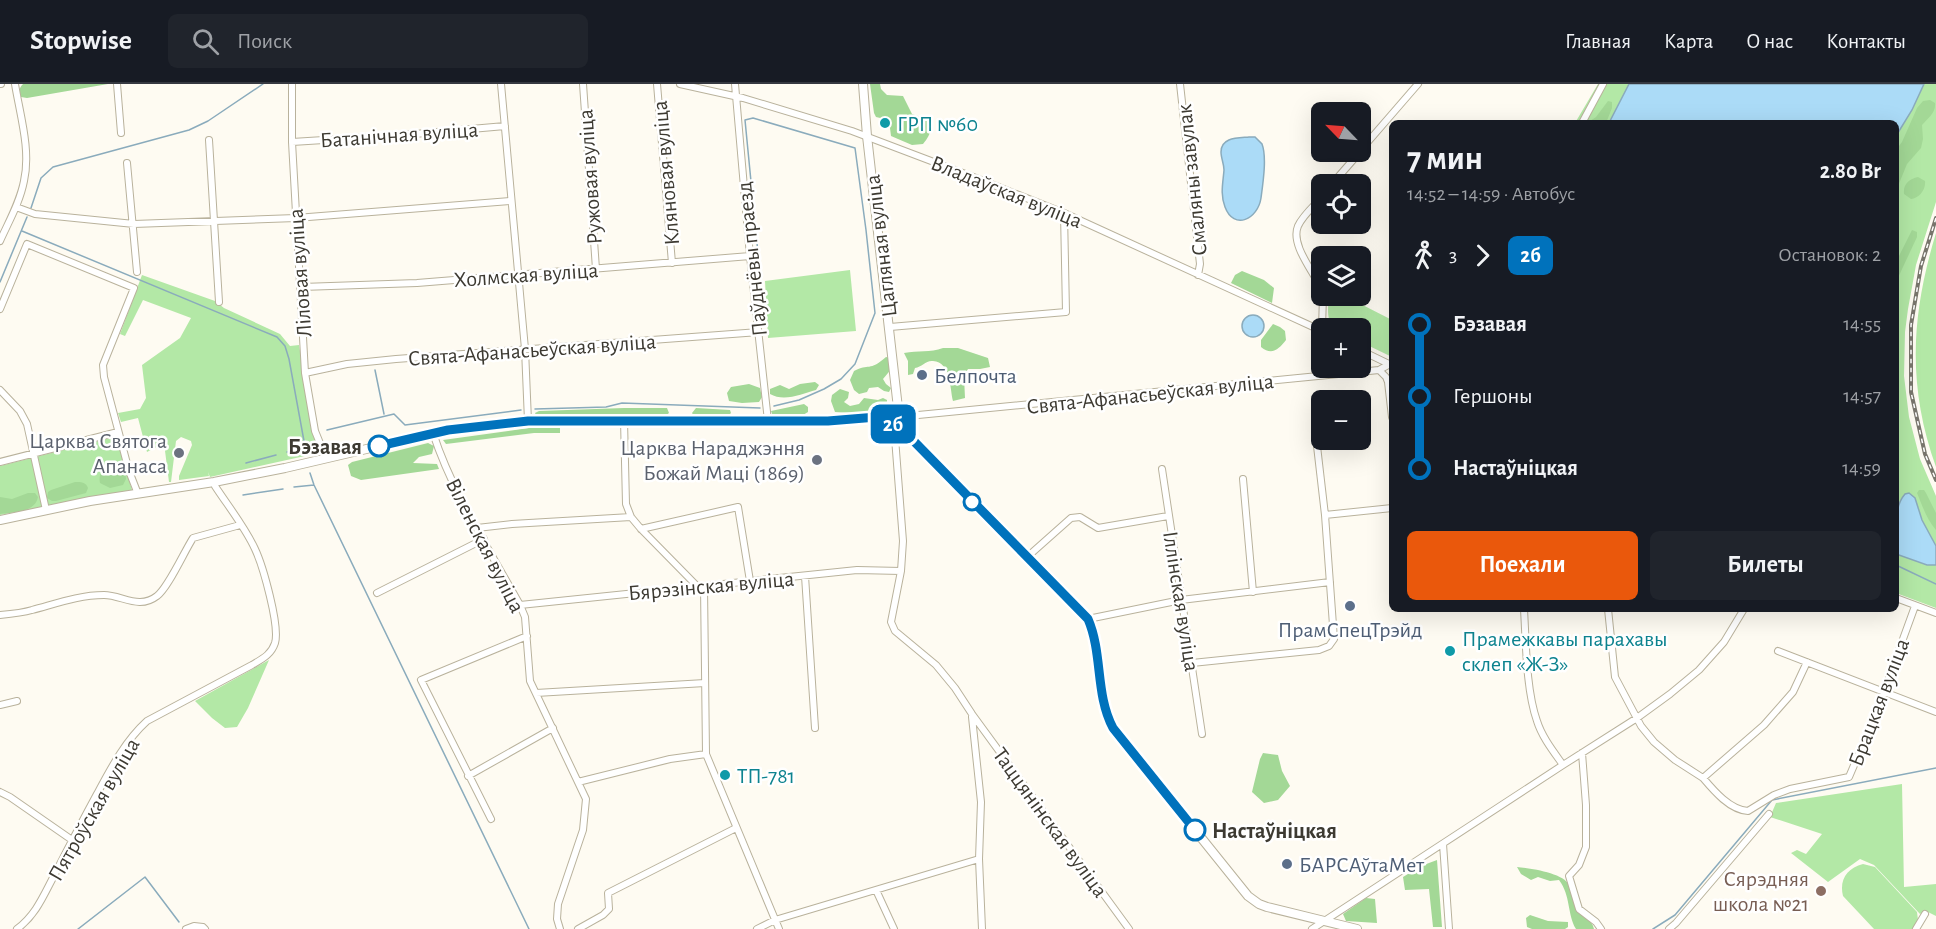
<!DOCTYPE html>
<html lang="ru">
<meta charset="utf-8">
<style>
:root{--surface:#171b24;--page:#20242c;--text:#f1f3f6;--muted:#9ea1a6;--line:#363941;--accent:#ea580c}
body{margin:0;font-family:"Alegreya Sans",sans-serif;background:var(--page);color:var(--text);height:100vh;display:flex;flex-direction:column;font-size:22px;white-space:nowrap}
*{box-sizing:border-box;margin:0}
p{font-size:20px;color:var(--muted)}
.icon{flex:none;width:33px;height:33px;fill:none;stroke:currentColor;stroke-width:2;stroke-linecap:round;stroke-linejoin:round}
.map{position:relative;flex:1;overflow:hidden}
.panel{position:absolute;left:1389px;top:36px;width:510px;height:492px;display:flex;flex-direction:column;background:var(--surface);border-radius:9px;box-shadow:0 6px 24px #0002}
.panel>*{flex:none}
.badge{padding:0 12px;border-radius:9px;font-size:21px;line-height:39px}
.needle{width:39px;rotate:295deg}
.tools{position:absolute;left:1311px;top:18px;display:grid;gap:12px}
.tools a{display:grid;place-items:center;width:60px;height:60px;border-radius:9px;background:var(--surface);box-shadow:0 6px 24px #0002;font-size:30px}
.map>.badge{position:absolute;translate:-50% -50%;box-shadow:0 0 0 3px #fff}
.legs{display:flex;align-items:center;gap:9px;height:66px;padding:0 18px;font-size:20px}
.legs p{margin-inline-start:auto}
.summary{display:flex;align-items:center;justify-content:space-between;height:102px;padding:0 18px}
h1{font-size:33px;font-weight:700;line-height:45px}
.button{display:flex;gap:12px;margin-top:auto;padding:12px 18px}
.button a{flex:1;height:69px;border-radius:9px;background:var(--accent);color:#fff;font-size:24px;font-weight:700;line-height:69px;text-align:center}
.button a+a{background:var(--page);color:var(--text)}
ul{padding:0 18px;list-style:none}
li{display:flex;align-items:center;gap:21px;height:72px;font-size:22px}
li i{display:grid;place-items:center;width:9px;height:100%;margin:0 8px;background:currentColor}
li i::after{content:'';width:15px;height:15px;margin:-8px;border:4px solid;border-radius:50%;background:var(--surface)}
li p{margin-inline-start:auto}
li:first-child i{background:linear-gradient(#0000 50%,currentColor 0)}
li:last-child i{background:linear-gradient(currentColor 50%,#0000 0)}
header{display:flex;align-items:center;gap:36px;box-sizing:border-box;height:84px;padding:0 30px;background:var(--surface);border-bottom:2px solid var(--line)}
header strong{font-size:28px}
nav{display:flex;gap:33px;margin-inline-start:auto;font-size:21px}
.search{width:420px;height:54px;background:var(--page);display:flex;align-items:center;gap:15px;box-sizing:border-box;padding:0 21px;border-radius:9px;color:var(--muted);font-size:22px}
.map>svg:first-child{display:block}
</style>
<header>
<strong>Stopwise</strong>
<div class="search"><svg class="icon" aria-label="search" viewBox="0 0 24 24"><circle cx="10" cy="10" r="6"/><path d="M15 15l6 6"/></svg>Поиск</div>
<nav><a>Главная</a><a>Карта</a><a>О нас</a><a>Контакты</a></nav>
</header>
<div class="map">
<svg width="1936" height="845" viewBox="0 0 1936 845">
<rect width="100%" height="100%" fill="#fefbf2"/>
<path fill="#b3e8a6" d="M 1598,0 L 1936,0 L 1936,118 L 1916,181 L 1908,225 L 1905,248 L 1904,292 L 1909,333 L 1920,375 L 1936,412 L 1936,524 L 1896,509 L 1896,39 L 1575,39 Z
M 1936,149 L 1936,383 C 1907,302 1911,231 1936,149 Z
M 850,186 L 856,247 L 768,254 L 765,197 Z
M 142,191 L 215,217 L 224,224 L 280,250 L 290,262 L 299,261 L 316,362 L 314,370 L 210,393 L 208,388 L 209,392 L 179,396 L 179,392 L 192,361 L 191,357 L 181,353 L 176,357 L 171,398 L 169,398 L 164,359 L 147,368 L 138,334 L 121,338 L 118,329 L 140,325 L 146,314 L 142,281 L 180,254 L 191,234 L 143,216 L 125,252 L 120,250 Z
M 1329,212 L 1345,212 L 1392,236 L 1392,273 L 1361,258 L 1360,244 L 1334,244 C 1326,235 1328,224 1329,212 Z
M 114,353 L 117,354 L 132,406 L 0,431 L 0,382 Z
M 269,576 L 248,624 L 237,643 L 225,644 L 212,634 L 195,617 Z
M 1902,700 L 1904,803 L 1936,800 L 1936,832 L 1926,827 L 1920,830 L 1874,781 L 1860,775 L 1828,798 L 1791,769 L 1797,766 L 1806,770 L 1822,750 L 1770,733 L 1776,719 Z
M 1863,780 L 1875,783 L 1917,828 L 1918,836 L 1914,845 L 1874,845 L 1843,812 C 1839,796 1847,784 1863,780 Z"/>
<path fill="#a3d896" d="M 23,0 L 108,0 L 27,14 L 21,13 C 18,8 19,4 23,0 Z
M 870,0 L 880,0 L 881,5 L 887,11 L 903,12 L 912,30 L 927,35 C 933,45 930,52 923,60 L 912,61 L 891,52 L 889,36 L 876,33 L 874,29 Z
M 1930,16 L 1935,19 C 1936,29 1928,34 1922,41 L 1923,55 L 1921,64 L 1907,80 L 1896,107 L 1896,66 L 1902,58 L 1917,24 L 1923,17 Z
M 1608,17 L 1612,18 L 1612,24 L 1606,39 L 1587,39 L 1596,33 Z
M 1918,93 L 1925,97 C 1926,106 1919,114 1911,115 L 1904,110 C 1903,100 1909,95 1918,93 Z
M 1912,146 L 1917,148 L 1917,153 L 1896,198 L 1896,178 Z
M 1242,187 L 1264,196 L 1274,204 L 1272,219 L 1231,199 L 1235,191 Z
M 1273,240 L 1280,243 L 1285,247 L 1286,256 C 1279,265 1272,272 1261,263 L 1261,256 Z
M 943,264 L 958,264 L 988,274 L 990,283 L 980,285 L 968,285 L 964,292 L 965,314 L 953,317 C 950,305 951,278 933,277 C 926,276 922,283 915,284 L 913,290 L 908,291 L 908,277 L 904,269 C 918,266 930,269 943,264 Z
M 886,273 L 891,274 L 893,283 L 883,295 L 886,300 L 891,304 L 889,308 L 884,307 L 878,303 L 869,304 L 867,308 L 859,310 L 854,306 L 850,296 L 854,287 C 869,279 869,288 886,273 Z
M 815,298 L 819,301 L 816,306 C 802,310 784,318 770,310 L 770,305 L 780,301 L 789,305 L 800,300 Z
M 749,300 L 760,304 L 762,313 L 759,318 L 742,319 L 729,317 L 727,309 L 731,303 Z
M 840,305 L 849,308 L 848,314 L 844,318 L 850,322 L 859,320 L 864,314 L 878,316 L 883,314 L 887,316 L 887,322 C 873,331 851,329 835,328 L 831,317 L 832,311 Z
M 804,320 L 808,323 L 808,328 L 803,331 L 773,332 L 771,327 Z
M 624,324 L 667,324 L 669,329 L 665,332 L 537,333 L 535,329 L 539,327 Z
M 696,324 L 730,326 L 731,329 L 728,332 L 694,332 L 692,329 Z
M 536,343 L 560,343 L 560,349 L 534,349 L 446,360 L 443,356 Z
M 428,359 L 434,362 L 432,370 L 419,373 L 413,379 L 437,380 L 439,385 L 361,396 L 351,392 L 348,381 L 352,378 Z
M 111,381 C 120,381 126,386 126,395 L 123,401 L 110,404 L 100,399 C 98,390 103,384 111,381 Z
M 75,398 C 81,398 86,398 88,404 L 86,409 L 56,417 L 52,417 L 47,414 L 48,408 L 51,406 Z
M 1919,406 L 1924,406 L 1926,409 L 1936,429 L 1936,446 C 1927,436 1922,421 1917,409 Z
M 28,409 L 35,409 L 38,413 C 35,429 13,428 0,430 L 0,413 L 12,415 Z
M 1263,669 L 1278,671 L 1282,687 L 1290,702 L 1278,716 L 1264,719 L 1252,708 L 1260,675 Z
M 1437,776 L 1442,843 L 1433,843 L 1429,805 L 1405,806 L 1403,793 L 1421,782 Z
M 1517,783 C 1529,784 1564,789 1569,801 C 1572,808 1572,817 1576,824 C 1582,832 1592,835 1594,845 L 1576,845 C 1567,830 1571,812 1559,796 L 1550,797 L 1538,793 L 1531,796 L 1521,790 Z
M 1366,814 L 1375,815 L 1377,839 L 1346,837 L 1343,830 Z
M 1530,831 L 1548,837 L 1568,838 L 1568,843 L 1565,845 L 1532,845 L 1527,843 L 1526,834 Z"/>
<path fill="#abdbf7" stroke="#8aabbc" stroke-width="1.5" d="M 1629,0 L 1924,0 L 1912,26 L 1896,52 L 1896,39 L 1609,39 Z
M 1249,53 L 1255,53 L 1262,60 C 1267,73 1263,99 1261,114 C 1258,135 1234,147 1225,123 C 1220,110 1223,99 1224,86 C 1224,80 1221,74 1221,68 C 1221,53 1238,54 1249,53 Z
M1242 242a11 11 0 1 1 22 0a11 11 0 1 1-22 0Z
M 1909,409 L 1915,414 L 1922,436 L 1936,462 L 1936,481 L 1927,481 L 1896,470 C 1896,451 1892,425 1905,410 Z"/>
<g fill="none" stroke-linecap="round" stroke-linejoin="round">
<path stroke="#8aabbc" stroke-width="1.5" d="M 31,124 L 41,94 L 53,83 L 189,46 L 208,37 L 263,0
M 22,147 L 277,253 L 285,262 L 289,275 L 306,368
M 760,190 L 745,36 L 753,34 L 855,64 L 866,146 L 875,229 L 855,280 L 841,295 L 824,305 L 799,316 L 774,322
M 0,198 L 27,133
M 375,286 L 384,330
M 535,325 L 606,323 L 622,319 L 760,324
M 327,346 L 394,330 L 405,341 L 521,326
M 287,368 L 304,364
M 246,379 L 276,371
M 310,389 L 314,401 L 529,845
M 294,403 L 314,401
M 243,411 L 283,405
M 1896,481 L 1936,500
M 78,845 L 145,793 L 179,838
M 1653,845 L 1675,831 L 1772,716 L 1936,684"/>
<defs>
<path id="minor" d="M 0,0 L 1,0
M 117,0 L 121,49
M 292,0 L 292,58 L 305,289 L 315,347 L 326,374
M 501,0 L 525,265 L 528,337
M 583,0 L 596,185
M 657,0 L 672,179
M 680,0 L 743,14 L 852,47 L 976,94 L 1064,129 L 1322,247
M 735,0 L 750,172 L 768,337
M 1180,0 L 1200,180 L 1198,191
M 1582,39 L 1603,0
M 209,56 L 219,218
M 292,58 L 403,51 L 505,42
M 1360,67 L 1418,0
M 127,79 L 137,188
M 1332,100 L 1360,68
M 1322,113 C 1314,122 1303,131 1298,142 C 1290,161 1314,188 1322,206
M 16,123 L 35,130 L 134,140 L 296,134 L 511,117
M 0,157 C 9,137 20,118 24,97 C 31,66 20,31 15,0
M 302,203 L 417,199 L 750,172
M 0,225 L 27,160 L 134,204 L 103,281 L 104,293 L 129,387 L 138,410
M 890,243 L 1066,228 L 1064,129
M 1322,244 L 1323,212
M 1360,266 L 1391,281
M 1379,286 L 1386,293 L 1388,298 L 1392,333
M 305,289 L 347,280 L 396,275 L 759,248
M 0,306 L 20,327 L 27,340 L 46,426
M 908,332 L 1379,286 L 1390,280
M 624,336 L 626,420 L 631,433 L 641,445 L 697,502
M 894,341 L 903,457 L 901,487 L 891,538 L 895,547 L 936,581 L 955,604 L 972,630 L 1129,845
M 433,349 C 452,408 490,467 520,521 L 525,533 L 530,597 L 586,715 L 583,746 L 558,820 L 557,835 L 560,845
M 0,378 L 118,348
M 1162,385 L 1202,650
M 1243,395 L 1253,508
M 1325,431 L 1392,424
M 477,444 L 512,440 L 631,433
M 641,445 L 738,423 L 750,497
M 1026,474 L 1071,434 L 1080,433 L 1098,444 L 1168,432
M 805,492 L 815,644
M 704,502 L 706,670 L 779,845
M 377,509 L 484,455
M 1896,514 L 1936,529
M 520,521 L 857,486 L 901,487
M 1524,525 C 1526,558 1526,606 1537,637 C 1542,653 1553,667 1563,681
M 1608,525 L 1615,593 L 1641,642 L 1654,658 L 1675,676 L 1703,694 L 1764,641 L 1793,608 L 1807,578
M 0,531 C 11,530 22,529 32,526 C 55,520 79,511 104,511 C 122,511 139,526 157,512 C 168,504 184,468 193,454 L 240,441
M 1088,535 L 1181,516 L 1330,498
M 1778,567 L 1936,628
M 1192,579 L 1319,566 L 1329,562 L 1334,555 L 1325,431 L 1317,362
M 536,609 L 705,599
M 0,621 L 17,617
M 972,633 L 981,718 L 979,775 L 982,845
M 1582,669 L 1586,721 L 1586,763 L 1579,781 L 1569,792 L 1579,825 L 1596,838 L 1601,845
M 468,692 L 553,644
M 1703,694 C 1714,707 1730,726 1748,727 L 1774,711 L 1790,705 L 1849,693 L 1875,632 L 1915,522
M 578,698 L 670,675 L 706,670
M 0,708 L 10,713 L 72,756
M 491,735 L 421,596 L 527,552
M 1443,760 L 1449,845
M 876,806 L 894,845
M 17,845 C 37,830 44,810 56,788 C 69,762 83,736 97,710 C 111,684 125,657 147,637 L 252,581 C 262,575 271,571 275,559 C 280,542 263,482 255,465 C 245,443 228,422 215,402 L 214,398
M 186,845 L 194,842 L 203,843 L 205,845
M 578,845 L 603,831 L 609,825 L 608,809 L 736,744
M 757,845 L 775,836 L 979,775
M 1312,845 L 1563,681 L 1637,634 L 1670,610 L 1699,586 L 1724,558 L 1744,525
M 1669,845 L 1676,839 L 1769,730
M 1916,845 L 1925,830"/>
<path id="tertiary" d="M 863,0 L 867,52 L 898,324
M 898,324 L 903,325 L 908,332 L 907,338 L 899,342
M 889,332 L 892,339 L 899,342 L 1088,535 C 1103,570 1095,610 1113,644 L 1248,812 L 1259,820 L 1267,823 L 1357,845
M 0,436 L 90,417 L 214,398 L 285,384 L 448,346 L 528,337 L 828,337 L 889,332"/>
</defs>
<use href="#minor" stroke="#b9b29c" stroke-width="8"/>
<use href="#tertiary" stroke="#b9b29c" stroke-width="10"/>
<use href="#minor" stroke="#fff" stroke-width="6"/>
<use href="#tertiary" stroke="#fff" stroke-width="8"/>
<defs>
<path id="rail" d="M 1936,134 L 1921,182 L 1911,241 L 1911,308 L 1925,370 L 1936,396"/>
</defs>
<use href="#rail" stroke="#78756c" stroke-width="4"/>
<use href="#rail" stroke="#fff" stroke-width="1.5" stroke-dasharray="4.5" stroke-linecap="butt"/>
</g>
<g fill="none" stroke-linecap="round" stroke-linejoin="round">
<defs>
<path id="line-1" d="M 379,362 L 448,346 L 528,337 L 828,337 L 889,332 L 892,339 L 899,342 L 1088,535 C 1103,570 1095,610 1113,644 L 1195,746"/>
</defs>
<use href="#line-1" stroke="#fff" stroke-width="14"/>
<use href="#line-1" stroke="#0072bc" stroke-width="9"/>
</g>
<g fill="#0f9aa8" stroke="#fff" stroke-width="2">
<circle cx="885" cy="39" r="6"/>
<circle cx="1450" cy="567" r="6"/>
<circle cx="725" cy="691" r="6"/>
</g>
<g fill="#5c6f8a" stroke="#fff" stroke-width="2">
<circle cx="922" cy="291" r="6"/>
<circle cx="1350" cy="522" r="6"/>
<circle cx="1287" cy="780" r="6"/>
</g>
<g fill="#fff" stroke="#0072bc" stroke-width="3">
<circle cx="379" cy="362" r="10"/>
<circle cx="972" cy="418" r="8"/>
<circle cx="1195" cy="746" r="10"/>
</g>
<g fill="#6b7280" stroke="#fff" stroke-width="2">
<circle cx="179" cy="369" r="6"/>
<circle cx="817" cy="376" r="6"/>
</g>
<circle fill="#8d6e63" stroke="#fff" stroke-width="2" cx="1821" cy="807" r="6"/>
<g text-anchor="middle" stroke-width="5" stroke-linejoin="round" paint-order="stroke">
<g font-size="22" fill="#0d838f" stroke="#fff" text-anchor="start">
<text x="897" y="47">ГРП №60</text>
<text x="1462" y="562">Прамежкавы парахавы<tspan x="1462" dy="25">склеп «Ж-З»</tspan></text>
<text x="737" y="699">ТП-781</text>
</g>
<g font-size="22" fill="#3d3a32" stroke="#fff">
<text transform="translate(399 50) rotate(-4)" y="8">Батанічная вуліца</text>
<text transform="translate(665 89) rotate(-95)" y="8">Кляновая вуліца</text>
<text transform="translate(589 93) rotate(-94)" y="8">Ружовая вуліца</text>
<text transform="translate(1191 96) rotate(-96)" y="8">Смаляны завулак</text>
<text transform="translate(1007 107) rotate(22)" y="8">Владаўская вуліца</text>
<text transform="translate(880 162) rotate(-97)" y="8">Цагляная вуліца</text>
<text transform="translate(751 175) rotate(-96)" y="8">Паўднёвы праезд</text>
<text transform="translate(299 189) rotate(-94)" y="8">Ліловая вуліца</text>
<text transform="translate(526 190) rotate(-4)" y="8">Холмская вуліца</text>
<text transform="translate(532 265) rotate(-4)" y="8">Свята-Афанасьеўская вуліца</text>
<text transform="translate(1150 309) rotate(-6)" y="8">Свята-Афанасьеўская вуліца</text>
<text transform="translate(486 461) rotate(63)" y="8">Віленская вуліца</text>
<text transform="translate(711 501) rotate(-5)" y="8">Бярэзінская вуліца</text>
<text transform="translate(1182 517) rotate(81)" y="8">Іллінская вуліца</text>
<text transform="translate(1878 618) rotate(-69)" y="8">Брацкая вуліца</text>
<text transform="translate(93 725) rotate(-60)" y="8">Пятроўская вуліца</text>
<text transform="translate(1051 738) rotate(54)" y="8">Таццянінская вуліца</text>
</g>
<g font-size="22" fill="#4e5e75" stroke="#fff" text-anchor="start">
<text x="934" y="299">Белпочта</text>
<text x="1350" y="553" text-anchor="middle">ПрамСпецТрэйд</text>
<text x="1299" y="788">БАРСАўтаМет</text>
</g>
<g font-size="22" fill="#5b616d" stroke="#fff" text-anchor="end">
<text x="167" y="364">Царква Святога<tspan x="167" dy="25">Апанаса</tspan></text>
<text x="805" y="371">Царква Нараджэння<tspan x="805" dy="25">Божай Маці (1869)</tspan></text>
</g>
<g font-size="22" font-weight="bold" fill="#3d3a32" stroke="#fff" text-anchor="end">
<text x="362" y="370">Бэзавая</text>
<text x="1212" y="754" text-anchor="start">Настаўніцкая</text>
</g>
<g font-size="22" fill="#785e54" stroke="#fff" text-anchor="end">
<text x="1809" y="802">Сярэдняя<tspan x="1809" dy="25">школа №21</tspan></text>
</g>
</g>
</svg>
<div class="tools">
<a><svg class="needle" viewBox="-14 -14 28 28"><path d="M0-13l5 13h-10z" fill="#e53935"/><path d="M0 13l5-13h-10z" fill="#9ea1a6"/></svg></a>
<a><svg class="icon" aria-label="locate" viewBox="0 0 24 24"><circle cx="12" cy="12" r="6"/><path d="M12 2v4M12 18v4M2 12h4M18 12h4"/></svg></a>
<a><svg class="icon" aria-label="layers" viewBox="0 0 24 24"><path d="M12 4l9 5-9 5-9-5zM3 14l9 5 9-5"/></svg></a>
<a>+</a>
<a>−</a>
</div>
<b class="badge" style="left:893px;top:340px;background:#0072bc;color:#fff">2б</b>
<section class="panel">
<div class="summary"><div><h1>7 мин</h1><p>14:52 – 14:59 · Автобус</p></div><b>2.80 Br</b></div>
<div class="legs"><svg class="icon" aria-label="walk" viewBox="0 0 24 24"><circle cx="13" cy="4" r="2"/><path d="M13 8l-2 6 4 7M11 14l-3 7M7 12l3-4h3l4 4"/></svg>3<svg class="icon" aria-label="forward" viewBox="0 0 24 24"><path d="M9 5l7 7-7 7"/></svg><b class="badge" style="background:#0072bc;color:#fff">2б</b><p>Остановок: 2</p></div>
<ul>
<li><i style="color:#0072bc"></i><b>Бэзавая</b><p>14:55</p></li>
<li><i style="color:#0072bc"></i><span>Гершоны</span><p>14:57</p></li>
<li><i style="color:#0072bc"></i><b>Настаўніцкая</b><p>14:59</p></li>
</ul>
<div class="button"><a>Поехали</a><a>Билеты</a></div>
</section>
</div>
